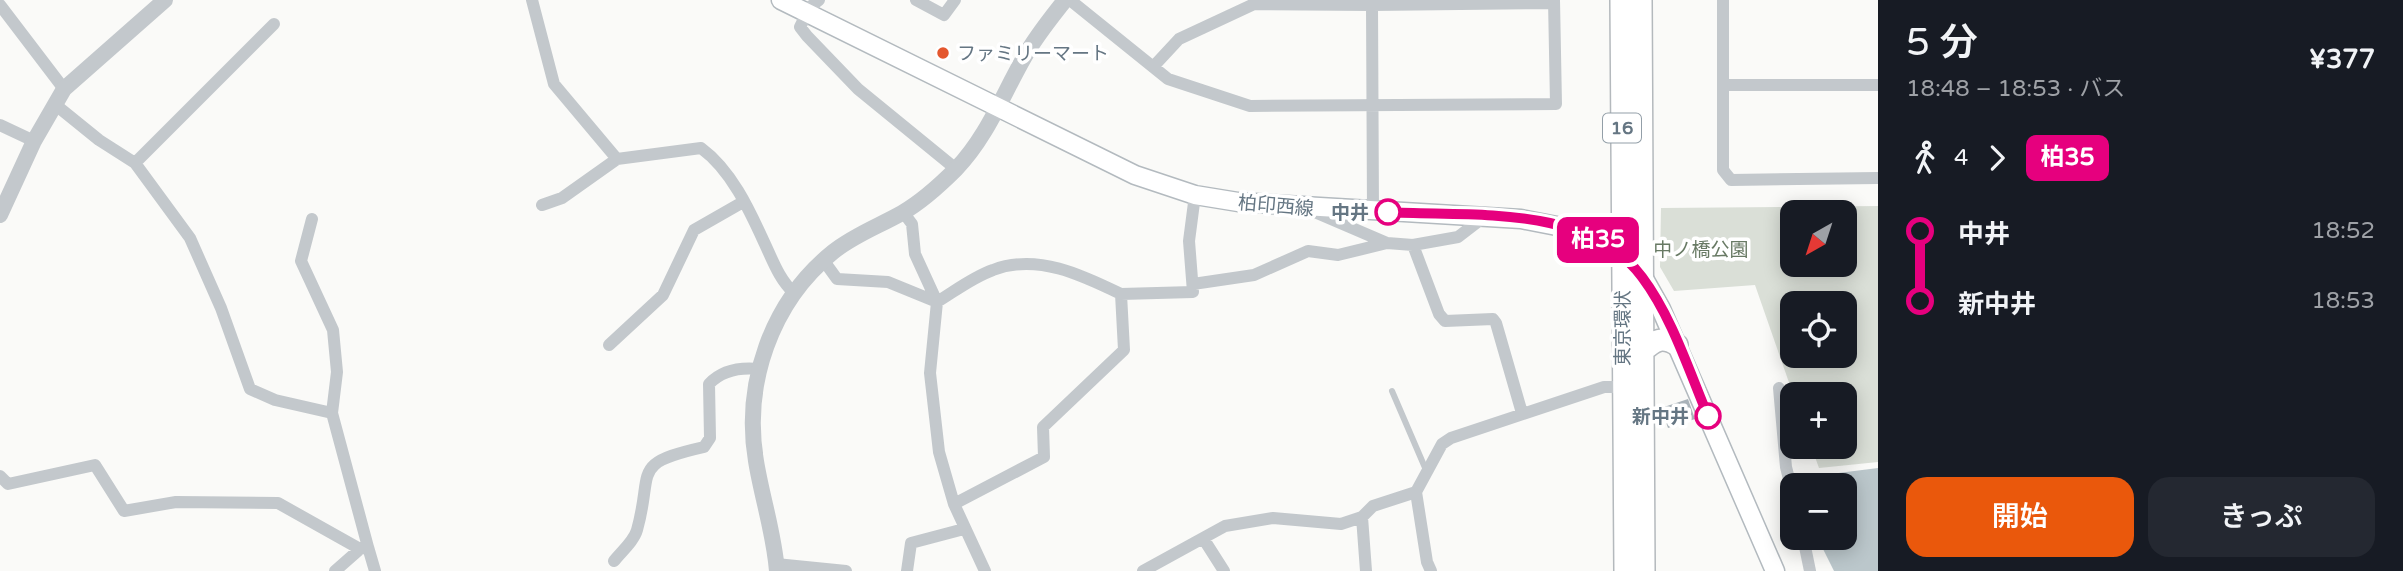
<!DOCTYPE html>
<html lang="ja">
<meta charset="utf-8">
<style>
:root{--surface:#171b24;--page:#242831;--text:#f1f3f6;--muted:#9ea1a6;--accent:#ea580c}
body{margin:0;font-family:"Varela Round","Noto Sans JP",sans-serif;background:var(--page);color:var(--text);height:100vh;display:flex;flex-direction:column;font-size:26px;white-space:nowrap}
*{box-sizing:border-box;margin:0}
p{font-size:23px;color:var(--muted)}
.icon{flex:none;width:38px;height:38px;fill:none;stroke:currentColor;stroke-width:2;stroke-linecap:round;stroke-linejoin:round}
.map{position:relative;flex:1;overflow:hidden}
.drawer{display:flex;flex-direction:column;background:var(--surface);width:525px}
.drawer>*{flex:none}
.badge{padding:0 14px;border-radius:10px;font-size:24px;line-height:46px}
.needle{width:46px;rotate:219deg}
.buttons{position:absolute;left:1780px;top:200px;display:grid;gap:14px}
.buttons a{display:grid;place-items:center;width:77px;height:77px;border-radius:14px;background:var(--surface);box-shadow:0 4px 18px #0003;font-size:35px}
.map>.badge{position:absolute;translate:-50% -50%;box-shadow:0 0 0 4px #fff}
.legs{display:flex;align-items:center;gap:10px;height:77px;padding:0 28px;font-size:23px}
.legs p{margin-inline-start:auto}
.headline{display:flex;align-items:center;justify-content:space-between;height:119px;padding:0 28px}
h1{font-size:38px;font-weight:600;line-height:52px}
.cta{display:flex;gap:14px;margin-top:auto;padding:14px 28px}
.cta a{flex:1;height:80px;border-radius:21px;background:var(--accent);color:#fff;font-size:28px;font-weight:600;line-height:80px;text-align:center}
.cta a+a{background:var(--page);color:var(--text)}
ul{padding:0 28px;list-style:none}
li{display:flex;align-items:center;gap:24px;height:70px;font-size:26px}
li i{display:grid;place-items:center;width:10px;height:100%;margin:0 9px;background:currentColor}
li i::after{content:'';width:18px;height:18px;margin:-9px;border:5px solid;border-radius:50%;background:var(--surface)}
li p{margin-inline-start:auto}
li:first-child i{background:linear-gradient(#0000 50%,currentColor 0)}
li:last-child i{background:linear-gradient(currentColor 50%,#0000 0)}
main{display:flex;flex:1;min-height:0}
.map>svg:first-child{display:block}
</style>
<main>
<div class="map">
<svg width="1878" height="571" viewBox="0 0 1878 571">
<rect width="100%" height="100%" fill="#fafaf8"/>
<path fill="#dadfd7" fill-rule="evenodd" d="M 1878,206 L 1878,462 L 1819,468 L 1811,446 L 1844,446 L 1844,394 L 1793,394 L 1755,285 L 1674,291 L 1660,267 L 1661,208 ZM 1792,212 L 1844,212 L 1844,264 L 1792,264 ZM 1792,303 L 1844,303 L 1844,355 L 1792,355 Z"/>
<path fill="#bbc7cb" d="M 1878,468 L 1878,571 L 1834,571 L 1817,537 L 1844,537 L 1844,485 L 1794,485 L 1791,479 Z"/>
<path fill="#aab3b9" d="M 1688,399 L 1695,419 L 1668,428 L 1661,408 Z"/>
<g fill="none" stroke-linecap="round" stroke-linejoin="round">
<defs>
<path id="secondary" d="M 781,0 L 1135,175 L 1195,195 L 1238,202 L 1521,219 L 1567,228 L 1605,243 L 1623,256 L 1643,277 L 1661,309 L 1775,571"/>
<path id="trunk" d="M 1621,0 L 1625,571
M 1641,0 L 1644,571
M 1643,351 C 1655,340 1662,336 1677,345"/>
</defs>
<use href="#secondary" stroke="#b3babf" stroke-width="21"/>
<use href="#trunk" stroke="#b4b9bd" stroke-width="24"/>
<path stroke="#c3c8cc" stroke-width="6" d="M 1392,391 L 1426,470"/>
<path stroke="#c3c8cc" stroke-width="12" d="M 532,0 L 554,84 L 617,159 L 701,148 C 731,170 749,209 764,242 C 773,261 779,279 794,293
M 819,0 L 810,7 L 800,27 L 807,36 L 858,89 L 956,169
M 916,0 L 944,15 L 955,0
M 1070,0 L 1168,79 L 1250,106 L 1556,104 L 1554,0
M 1723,0 L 1723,170 L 1731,180 L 1878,178
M 0,5 L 64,89
M 1153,67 L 1179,39 L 1254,4 L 1372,5
M 1724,85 L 1878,85
M 57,106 L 99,140 L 135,163 L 190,238 L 221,308 L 250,389 L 275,400 L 332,413 L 368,547
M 0,125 L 34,141
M 135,163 L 274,24
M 542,205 L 562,198 L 617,159
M 1310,210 L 1387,243
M 903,212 L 912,224 L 915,254 L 937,302 L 930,373 L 939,452 L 954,504 L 985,571
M 1373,212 L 1372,5 L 1554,3
M 1484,217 L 1458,237 L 1413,245 L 1439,314 L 1445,321 L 1493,319 L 1496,323 L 1522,413
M 312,219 L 301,261 L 333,330 L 337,372 L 332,413
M 824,261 L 837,279 L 888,282 L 937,302 C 955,291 973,277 993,270 C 1037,253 1082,275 1121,294
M 1193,284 L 1254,275 L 1308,251 L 1338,255 L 1387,243 L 1413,245
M 609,345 L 663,295 L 694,230 L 743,202
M 1779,388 L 1786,467 L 1792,491
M 0,476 L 8,484 L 95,465 L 124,511 L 176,502 L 278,503 L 360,549 L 368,547 L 375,571
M 1416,492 L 1427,562 L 1431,571
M 954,504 L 1044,457 L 1043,427 L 1124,350 L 1121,294 L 1193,292 L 1189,241 L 1195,195
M 1362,517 L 1366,571
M 1803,537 L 1810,571
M 1203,538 L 1224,571
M 614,561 C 621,552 634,541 637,530 C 654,470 629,464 704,447 L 710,438 L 709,384 C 722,370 739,367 759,369
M 776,564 L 846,571
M 335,571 L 360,549
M 907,571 L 911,543 L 964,529
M 1143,571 L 1225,526 L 1273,518 L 1341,524 L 1362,517 L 1373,506 L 1416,492 L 1442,444 L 1451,438 L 1604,387 L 1622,387"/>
<path stroke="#c3c8cc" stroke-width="16" d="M 0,215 L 34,141 L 64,89 L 165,0
M 777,571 C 774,533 762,498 756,461 C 743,384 771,302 833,252 C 854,235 879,226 902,213 C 921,202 940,185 956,169 C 987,137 1003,94 1025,56 C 1036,36 1051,18 1065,0"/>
<use href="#secondary" stroke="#fff" stroke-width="18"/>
<use href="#trunk" stroke="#fff" stroke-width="21"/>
</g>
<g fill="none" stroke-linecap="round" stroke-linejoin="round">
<defs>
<path id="line-1" d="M 1388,212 C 1470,217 1587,203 1642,277 C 1672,317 1689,371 1708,416"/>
</defs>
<use href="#line-1" stroke="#fff" stroke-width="16"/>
<use href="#line-1" stroke="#e6007e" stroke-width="10"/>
</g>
<circle fill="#e4572e" stroke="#fff" stroke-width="2.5" cx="943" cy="53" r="7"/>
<g fill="#fff" stroke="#e6007e" stroke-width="3.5">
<circle cx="1388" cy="212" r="12"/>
<circle cx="1708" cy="416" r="12"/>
</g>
<g text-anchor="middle" stroke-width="7" stroke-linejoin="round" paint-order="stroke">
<rect fill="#fff" stroke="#939fa8" stroke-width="2" x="1603" y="113.5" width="38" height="29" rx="5"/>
<g font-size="18" font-weight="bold" fill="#657683">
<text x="1622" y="134">16</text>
</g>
<g font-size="19" fill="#657683" stroke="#fff" text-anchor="start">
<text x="957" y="60">ファミリーマート</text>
</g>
<g font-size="19" fill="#657683" stroke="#fff">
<text transform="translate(1276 205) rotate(5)" y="7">柏印西線</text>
<text transform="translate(1622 328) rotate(-90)" y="7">東京環状</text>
</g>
<g font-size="19" font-weight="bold" fill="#657683" stroke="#fff" text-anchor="end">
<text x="1369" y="219">中井</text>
<text x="1689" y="423">新中井</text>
</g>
<g font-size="19" fill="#687a64" stroke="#fff">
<text x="1701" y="256">中ノ橋公園</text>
</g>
</g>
</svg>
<div class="buttons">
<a><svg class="needle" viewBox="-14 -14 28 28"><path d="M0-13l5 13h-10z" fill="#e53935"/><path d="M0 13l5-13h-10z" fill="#9ea1a6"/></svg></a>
<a><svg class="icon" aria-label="locate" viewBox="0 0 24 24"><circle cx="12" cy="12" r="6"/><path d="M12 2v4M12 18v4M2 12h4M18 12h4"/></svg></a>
<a>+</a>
<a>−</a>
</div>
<b class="badge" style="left:1598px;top:240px;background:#e6007e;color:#fff">柏35</b>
</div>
<section class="drawer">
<div class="headline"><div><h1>5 分</h1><p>18:48 – 18:53 · バス</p></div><b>¥377</b></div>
<div class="legs"><svg class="icon" aria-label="walk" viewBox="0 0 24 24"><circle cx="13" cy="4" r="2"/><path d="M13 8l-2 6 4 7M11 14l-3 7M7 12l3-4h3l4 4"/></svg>4<svg class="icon" aria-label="forward" viewBox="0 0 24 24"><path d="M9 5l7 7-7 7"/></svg><b class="badge" style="background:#e6007e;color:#fff">柏35</b></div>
<ul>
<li><i style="color:#e6007e"></i><b>中井</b><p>18:52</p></li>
<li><i style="color:#e6007e"></i><b>新中井</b><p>18:53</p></li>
</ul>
<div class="cta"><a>開始</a><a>きっぷ</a></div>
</section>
</main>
